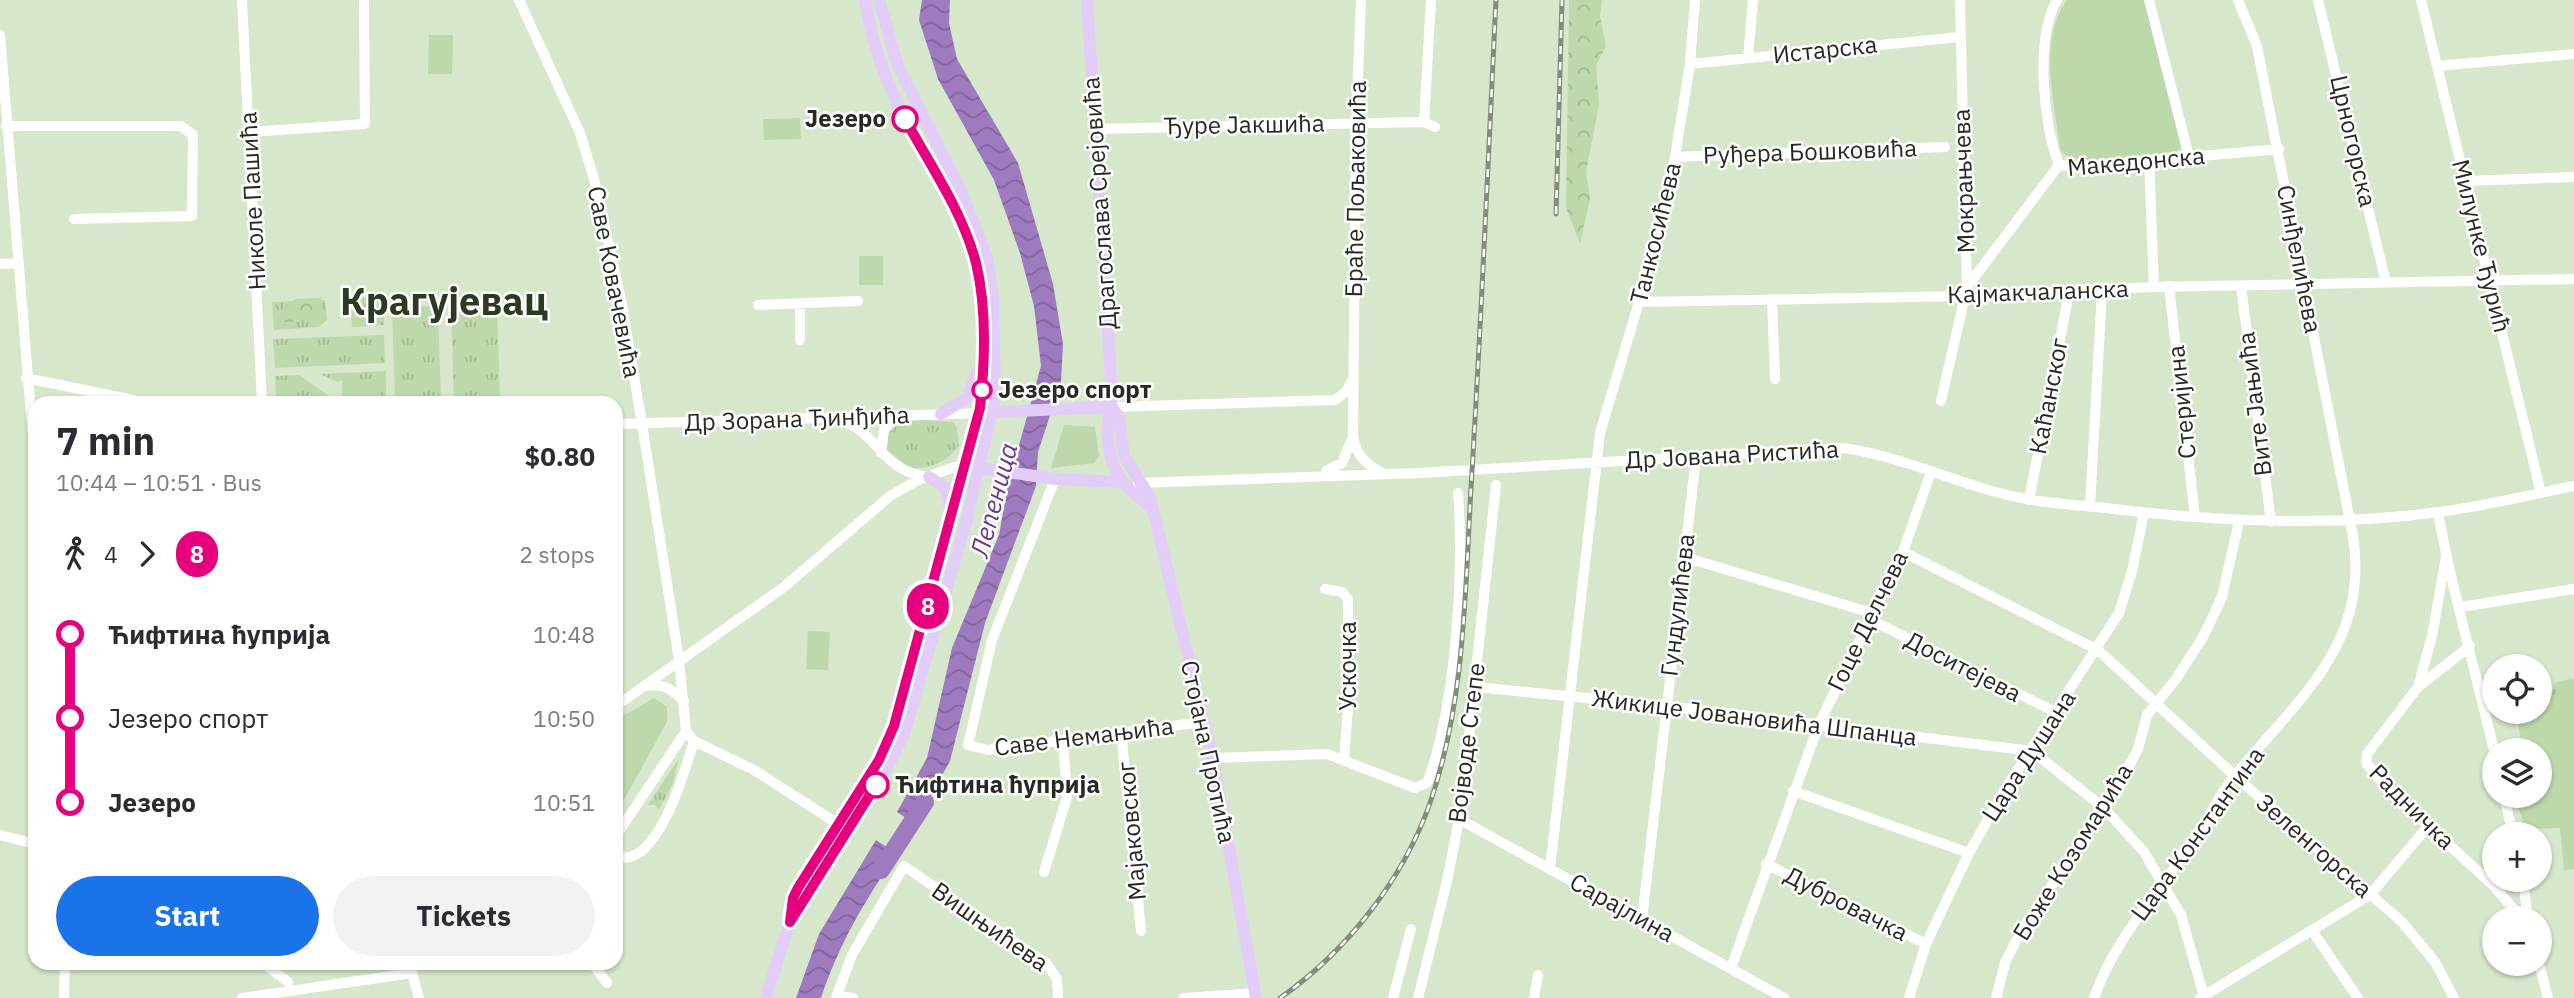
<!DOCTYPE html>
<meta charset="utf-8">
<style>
:root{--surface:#fff;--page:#f2f2f3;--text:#2b2b33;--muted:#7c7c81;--accent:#1a73e8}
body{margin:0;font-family:"IBM Plex Sans",sans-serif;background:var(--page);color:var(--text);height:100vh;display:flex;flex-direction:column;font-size:26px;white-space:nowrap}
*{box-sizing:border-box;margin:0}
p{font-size:23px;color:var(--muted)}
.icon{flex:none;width:38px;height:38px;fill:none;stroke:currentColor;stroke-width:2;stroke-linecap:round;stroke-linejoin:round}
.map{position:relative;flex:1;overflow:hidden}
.panel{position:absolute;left:28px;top:396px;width:595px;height:574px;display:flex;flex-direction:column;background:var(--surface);border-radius:21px;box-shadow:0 2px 5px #0004}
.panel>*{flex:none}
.badge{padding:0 14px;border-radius:23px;font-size:24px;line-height:46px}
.fabs{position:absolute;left:2482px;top:654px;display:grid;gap:14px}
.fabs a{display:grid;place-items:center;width:70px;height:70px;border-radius:50%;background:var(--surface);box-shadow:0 2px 5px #0004;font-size:35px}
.map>.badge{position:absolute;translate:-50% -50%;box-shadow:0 0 0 4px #fff}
.legs{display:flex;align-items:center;gap:10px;height:77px;padding:0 28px;font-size:23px}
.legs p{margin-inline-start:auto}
.head{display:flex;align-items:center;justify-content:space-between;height:119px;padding:0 28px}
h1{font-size:38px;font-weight:700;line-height:52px}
.action{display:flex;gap:14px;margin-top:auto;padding:14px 28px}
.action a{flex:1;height:80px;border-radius:42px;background:var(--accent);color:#fff;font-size:28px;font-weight:700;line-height:80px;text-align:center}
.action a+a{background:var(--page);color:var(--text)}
ul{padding:0 28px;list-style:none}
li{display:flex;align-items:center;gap:24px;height:84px;font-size:26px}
li i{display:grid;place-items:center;width:10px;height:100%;margin:0 9px;background:currentColor}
li i::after{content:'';width:18px;height:18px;margin:-9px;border:5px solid;border-radius:50%;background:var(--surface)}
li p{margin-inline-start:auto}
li:first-child i{background:linear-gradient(#0000 50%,currentColor 0)}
li:last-child i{background:linear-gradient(currentColor 50%,#0000 0)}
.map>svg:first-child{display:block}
</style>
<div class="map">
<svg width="2574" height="998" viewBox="0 0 2574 998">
<defs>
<pattern id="grass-tufts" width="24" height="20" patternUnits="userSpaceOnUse" patternTransform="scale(1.75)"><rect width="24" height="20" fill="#bdd8ab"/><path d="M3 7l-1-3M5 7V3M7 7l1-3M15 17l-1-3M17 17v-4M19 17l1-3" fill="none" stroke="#a2ba93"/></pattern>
<pattern id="forest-crowns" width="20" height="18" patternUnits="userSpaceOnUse" patternTransform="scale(1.75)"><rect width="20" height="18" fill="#bdd8ab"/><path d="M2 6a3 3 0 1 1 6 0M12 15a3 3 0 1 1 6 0" fill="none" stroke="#a2ba93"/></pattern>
<pattern id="water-waves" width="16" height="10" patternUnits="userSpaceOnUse" patternTransform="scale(1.75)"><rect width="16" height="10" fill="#9d7bbe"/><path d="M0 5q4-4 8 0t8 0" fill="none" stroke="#80659a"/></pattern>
</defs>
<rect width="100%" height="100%" fill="#d6e7cb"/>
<path fill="url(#grass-tufts)" d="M 383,297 L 384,325 L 352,327 L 351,308 L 357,298 Z
M 325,300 L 327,320 L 319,327 L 274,330 L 272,302 Z
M 497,305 L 500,402 L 454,402 L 451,307 Z
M 438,306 L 441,402 L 395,402 L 392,307 Z
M 384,335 L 385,363 L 275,368 L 273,339 Z
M 386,371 L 386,402 L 346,402 L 342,399 L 370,399 L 343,380 L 337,382 L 320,374 Z
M 299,375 L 338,402 L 276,402 L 275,376 Z
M 920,420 L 953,422 L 957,428 L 959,445 C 948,463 930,468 910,468 L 885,449 C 887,424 898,424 920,420 Z
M 2574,678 L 2574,698 L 2539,706 L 2539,693 L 2552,691 L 2555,683 Z
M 679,758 L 673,783 L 659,810 L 655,805 L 648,805 Z"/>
<path fill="url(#forest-crowns)" d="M 1569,0 L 1602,0 L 1600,16 L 1606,46 L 1596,65 L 1599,104 L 1586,172 L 1590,199 L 1580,244 L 1566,208 Z
M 321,298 L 325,317 L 318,319 L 309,314 L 298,322 L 277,322 L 277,314 L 295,299 Z"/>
<path fill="#bdd8ab" d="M 2067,0 L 2147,0 L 2182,147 L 2177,151 C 2152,154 2074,171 2060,150 C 2055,102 2037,42 2067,0 Z
M 429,35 L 453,35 L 452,74 L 428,74 Z
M 800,118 L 801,139 L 764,140 L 763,119 Z
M 859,256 L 883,256 L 883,285 L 859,285 Z
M 370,379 L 371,399 L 342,399 L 342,380 Z
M 1064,425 L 1095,427 L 1099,456 L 1094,463 L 1051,468 Z
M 808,631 L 830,632 L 828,670 L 806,669 Z
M 654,698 L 667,707 L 667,722 L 616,814 L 616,720 Z
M 2574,698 L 2574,869 L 2564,870 L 2560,828 L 2526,829 L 2516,802 L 2539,796 L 2539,751 L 2522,751 L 2517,712 L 2539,712 L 2539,706 Z"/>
<path fill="url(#water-waves)" d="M 922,0 L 950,0 L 949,23 L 957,59 L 1018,163 L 1053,284 L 1063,344 L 1061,382 L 1038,452 L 1036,486 L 985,623 L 950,761 L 915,824 L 897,812 L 927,758 L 952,648 L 999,535 L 1008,485 L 1041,366 L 1034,306 L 1020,253 L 994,180 L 938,79 L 919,20 Z
M 876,840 L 897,854 C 866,898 838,946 821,998 L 796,998 L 819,934 Z"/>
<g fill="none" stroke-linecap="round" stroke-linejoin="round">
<path stroke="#9d7bbe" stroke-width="18" d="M 881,870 L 925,802"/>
<path stroke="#fff" stroke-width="10" d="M 242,0 L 262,402
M 519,0 L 580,133 L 594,179 L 622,304 L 642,424 L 679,660 L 686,731 L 694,741 L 754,770 L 838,824
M 1361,0 L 1356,123 L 1353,436 C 1356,454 1364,463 1381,472
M 2057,0 C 2035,38 2043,124 2059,165
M 2149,0 L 2189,157
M 2318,0 L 2386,283
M 2421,0 L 2541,493
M 0,35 L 35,463
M 1748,58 L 1753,0
M 1690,64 L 1960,37
M 2437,66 L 2574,54
M 1424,122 L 1431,0
M 6,126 L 181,126 L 193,135 L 192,216 L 74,219
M 1095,129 L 1424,122 L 1435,127
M 251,132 L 365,124 L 364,0
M 1675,157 L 1945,147
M 2149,160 L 2154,287
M 2466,181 L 2574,177
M 0,264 L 18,263
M 2169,286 L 2195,517
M 2241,286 L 2271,522
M 1967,287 L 2059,165 L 2078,167 L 2279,149
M 1772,299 L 1775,379
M 1639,302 L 1966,296 L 2154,287 L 2574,279
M 800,304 L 800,340
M 758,305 L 858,301
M 26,378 L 143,402
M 1941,401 L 1967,287 L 1960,0
M 1112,407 L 1335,400 L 1346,392 L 1352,381
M 841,420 C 882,436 878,468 927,477
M 616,424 L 985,413
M 881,453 L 884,430 L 897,415
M 1326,471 L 1342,463 L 1352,439
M 1055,479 L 992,640 L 968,745 L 988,750 L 1203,722
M 1138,483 L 1419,473 L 1844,448 C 1907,457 1964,488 2027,499 C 2053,504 2080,505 2106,508 C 2217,522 2328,527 2439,512 C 2484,506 2529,495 2574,486
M 2029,500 L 2069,293
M 2090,506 L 2102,291
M 2438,512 C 2452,593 2476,671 2494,751
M 1903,552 L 2098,650 L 2235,776 L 2402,922 L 2435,962 L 2454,998
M 1684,557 L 1872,613
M 2446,557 L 2432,636 L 2418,687 L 2367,754 L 2366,763 L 2386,787 L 2494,886 L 2522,919
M 1325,589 L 1342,592 L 1348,599 L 1348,706 L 1344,760
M 2461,607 L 2574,589
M 1869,619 L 2057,713
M 644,686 C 662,683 671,688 684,701
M 1475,687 L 1666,706 L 2032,751 L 2104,808 L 2144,852 L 2181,915 L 2203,993
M 2418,687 L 2470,646
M 616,706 L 784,587 L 890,496 L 918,480 L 955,467 L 969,467
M 1121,732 L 1141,931
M 1212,758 L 1327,754 L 1415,788 L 1427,783 C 1456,708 1464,574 1458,493
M 1793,791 L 1969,853
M 2504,796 L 2513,835
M 1459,819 L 1784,998
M 0,835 L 35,844
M 616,836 L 686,731
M 616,856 C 657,872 686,767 694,741
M 1766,864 L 1926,944
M 1550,869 L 1600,433 L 1639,302 L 1675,157 L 1690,64 L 1695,0
M 1044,872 L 1067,797 L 1063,740
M 2523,880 L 2528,919
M 1642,919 L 1696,458
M 2313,932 L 2358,998
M 262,962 L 288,982
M 409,962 L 419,998
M 591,962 L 607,983
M 2539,964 L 2548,998
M 1731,968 L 1819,724 L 1903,552 L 1931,472
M 837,995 L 853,998
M 64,998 L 65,962
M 242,998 L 412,973
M 836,998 L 852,955 L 904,866 L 1047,964 L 1057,979 L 1058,998
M 1184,998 L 1256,993
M 1393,998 L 1411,929
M 1418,998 L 1447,881 L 1461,809 L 1496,485
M 1534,998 L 1538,975
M 1909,998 L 1926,944 L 1969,853 L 2007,786 L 2119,613 L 2132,571 L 2144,513
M 1996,998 L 2005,963 L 2019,935 L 2123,777 L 2138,749 L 2147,715 L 2176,679 L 2203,637 L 2222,597 L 2239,521
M 2094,998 C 2115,937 2161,890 2196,837 C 2209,818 2218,796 2233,778 C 2296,700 2373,644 2352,531 L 2257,46 L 2238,0
M 2200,998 L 2370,895 L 2429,825"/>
<path stroke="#e2cdf8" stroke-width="12" d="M 1087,0 L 1112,395 C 1112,405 1109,413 1108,422 C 1106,464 1118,483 1151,507
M 1112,407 L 1119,418 L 1124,456 L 1150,497 L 1214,765 L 1256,998
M 993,412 L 1112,407
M 941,414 L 968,397 L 977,372
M 980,468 L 1055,479 L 1123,482
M 929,477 L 945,487 L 951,511
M 792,919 L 886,770 L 904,734 L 967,519 L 995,397 L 993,298 L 987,257 L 961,191 L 898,66 L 879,0
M 766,998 L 790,922 L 793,898 L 879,760 L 894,726 L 980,408 C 984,362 987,309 976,264 C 964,212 930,167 906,121 C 886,83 872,42 865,0"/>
<defs>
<path id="rail" d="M 1556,214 L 1562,0
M 1280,998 C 1346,952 1403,880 1430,803 C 1465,702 1465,594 1471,488 C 1481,326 1488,163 1496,0"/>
</defs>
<use href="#rail" stroke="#818e7a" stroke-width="5"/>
<use href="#rail" stroke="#fff" stroke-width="2.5" stroke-dasharray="8" stroke-linecap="butt"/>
</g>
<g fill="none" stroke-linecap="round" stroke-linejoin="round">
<defs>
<path id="line-1" d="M 876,785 L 790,922 L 793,898 L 798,888 L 879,760 L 894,726 L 980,408 C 985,362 987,308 976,263 C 963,212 930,165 905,119"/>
</defs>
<use href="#line-1" stroke="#fff" stroke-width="16"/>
<use href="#line-1" stroke="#e6007e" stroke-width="10"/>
</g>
<g fill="#fff" stroke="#e6007e" stroke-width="3.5">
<circle cx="905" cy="119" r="12"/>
<circle cx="982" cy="390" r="9"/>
<circle cx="876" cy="785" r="12"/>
</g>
<g text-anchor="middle" stroke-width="5" stroke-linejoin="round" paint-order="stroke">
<g font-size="24" fill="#242b20" stroke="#fff">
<text transform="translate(1825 50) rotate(-6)" y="8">Истарска</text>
<text transform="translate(1244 125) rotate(-1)" y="8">Ђуре Јакшића</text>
<text transform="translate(2353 141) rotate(77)" y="8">Црногорска</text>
<text transform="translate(1810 152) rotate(-2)" y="8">Руђера Бошковића</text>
<text transform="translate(2136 162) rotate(-5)" y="8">Македонска</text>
<text transform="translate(1964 181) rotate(-92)" y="8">Мокрањчева</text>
<text transform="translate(1356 189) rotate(-89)" y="8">Браће Пољаковића</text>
<text transform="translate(253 201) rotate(-93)" y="8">Николе Пашића</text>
<text transform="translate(1100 203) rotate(-94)" y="8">Драгослава Срејовића</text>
<text transform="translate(1656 233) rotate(-76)" y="8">Танкосићева</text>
<text transform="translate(2481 246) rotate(76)" y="8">Милунке Ђурић</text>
<text transform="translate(2299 259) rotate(79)" y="8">Синђелићева</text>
<text transform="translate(614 282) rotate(79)" y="8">Саве Ковачевића</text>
<text transform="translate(2038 292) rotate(-2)" y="8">Кајмакчаланска</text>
<text transform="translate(2049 396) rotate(-79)" y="8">Каћанског</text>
<text transform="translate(2182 402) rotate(-96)" y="8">Стеријина</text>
<text transform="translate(2255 404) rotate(-97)" y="8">Вите Јањића</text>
<text transform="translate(797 419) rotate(-2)" y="8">Др Зорана Ђинђића</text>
<text transform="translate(1732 455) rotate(-3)" y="8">Др Јована Ристића</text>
<text transform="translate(1678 605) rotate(-83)" y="8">Гундулићева</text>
<text transform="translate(1868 621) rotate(-64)" y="8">Гоце Делчева</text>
<text transform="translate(1348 666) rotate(-90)" y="8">Ускочка</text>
<text transform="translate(1963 667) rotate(27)" y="8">Доситејева</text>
<text transform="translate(1754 718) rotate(7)" y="8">Жикице Јовановића Шпанца</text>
<text transform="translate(1084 737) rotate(-7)" y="8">Саве Немањића</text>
<text transform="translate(1467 743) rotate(-83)" y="8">Војводе Степе</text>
<text transform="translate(1208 752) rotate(78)" y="8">Стојана Протића</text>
<text transform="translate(2029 756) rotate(-57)" y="8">Цара Душана</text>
<text transform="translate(2412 807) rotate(45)" y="8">Радничка</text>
<text transform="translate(1132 831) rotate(-95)" y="8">Мајаковског</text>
<text transform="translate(2198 834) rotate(-54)" y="8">Цара Константина</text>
<text transform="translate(2314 846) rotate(41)" y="8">Зеленгорска</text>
<text transform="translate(2073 852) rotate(-58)" y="8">Боже Козомарића</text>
<text transform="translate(1846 904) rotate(27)" y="8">Дубровачка</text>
<text transform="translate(1622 908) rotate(29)" y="8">Сарајлина</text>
<text transform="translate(990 927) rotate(35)" y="8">Вишњићева</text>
</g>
<g font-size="24" font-weight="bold" fill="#242b20" stroke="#fff" text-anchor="start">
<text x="886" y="127" text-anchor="end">Језеро</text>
<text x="998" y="398">Језеро спорт</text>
<text x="895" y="793">Ћифтина ћуприја</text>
</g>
<g font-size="26" font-style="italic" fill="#673a8d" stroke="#fff">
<text transform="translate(994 500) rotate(-75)" y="9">Лепеница</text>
</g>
<g font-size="38" font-weight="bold" fill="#2d3a23" stroke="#fff">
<text x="444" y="315">Крагујевац</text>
</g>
</g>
</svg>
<div class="fabs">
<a><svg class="icon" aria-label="locate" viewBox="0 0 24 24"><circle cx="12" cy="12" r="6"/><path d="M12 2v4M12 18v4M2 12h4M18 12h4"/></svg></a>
<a><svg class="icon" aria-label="layers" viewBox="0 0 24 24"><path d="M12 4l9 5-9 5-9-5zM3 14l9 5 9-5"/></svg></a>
<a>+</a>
<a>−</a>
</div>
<b class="badge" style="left:928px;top:606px;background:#e6007e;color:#fff">8</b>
<section class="panel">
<div class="head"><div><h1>7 min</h1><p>10:44 – 10:51 · Bus</p></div><b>$0.80</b></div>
<div class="legs"><svg class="icon" aria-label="walk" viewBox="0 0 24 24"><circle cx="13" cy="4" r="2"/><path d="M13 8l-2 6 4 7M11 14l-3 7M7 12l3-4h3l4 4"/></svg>4<svg class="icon" aria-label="forward" viewBox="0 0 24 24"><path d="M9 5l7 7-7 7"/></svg><b class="badge" style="background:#e6007e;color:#fff">8</b><p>2 stops</p></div>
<ul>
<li><i style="color:#e6007e"></i><b>Ћифтина ћуприја</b><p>10:48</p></li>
<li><i style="color:#e6007e"></i><span>Језеро спорт</span><p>10:50</p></li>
<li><i style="color:#e6007e"></i><b>Језеро</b><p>10:51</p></li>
</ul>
<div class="action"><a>Start</a><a>Tickets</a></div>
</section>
</div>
